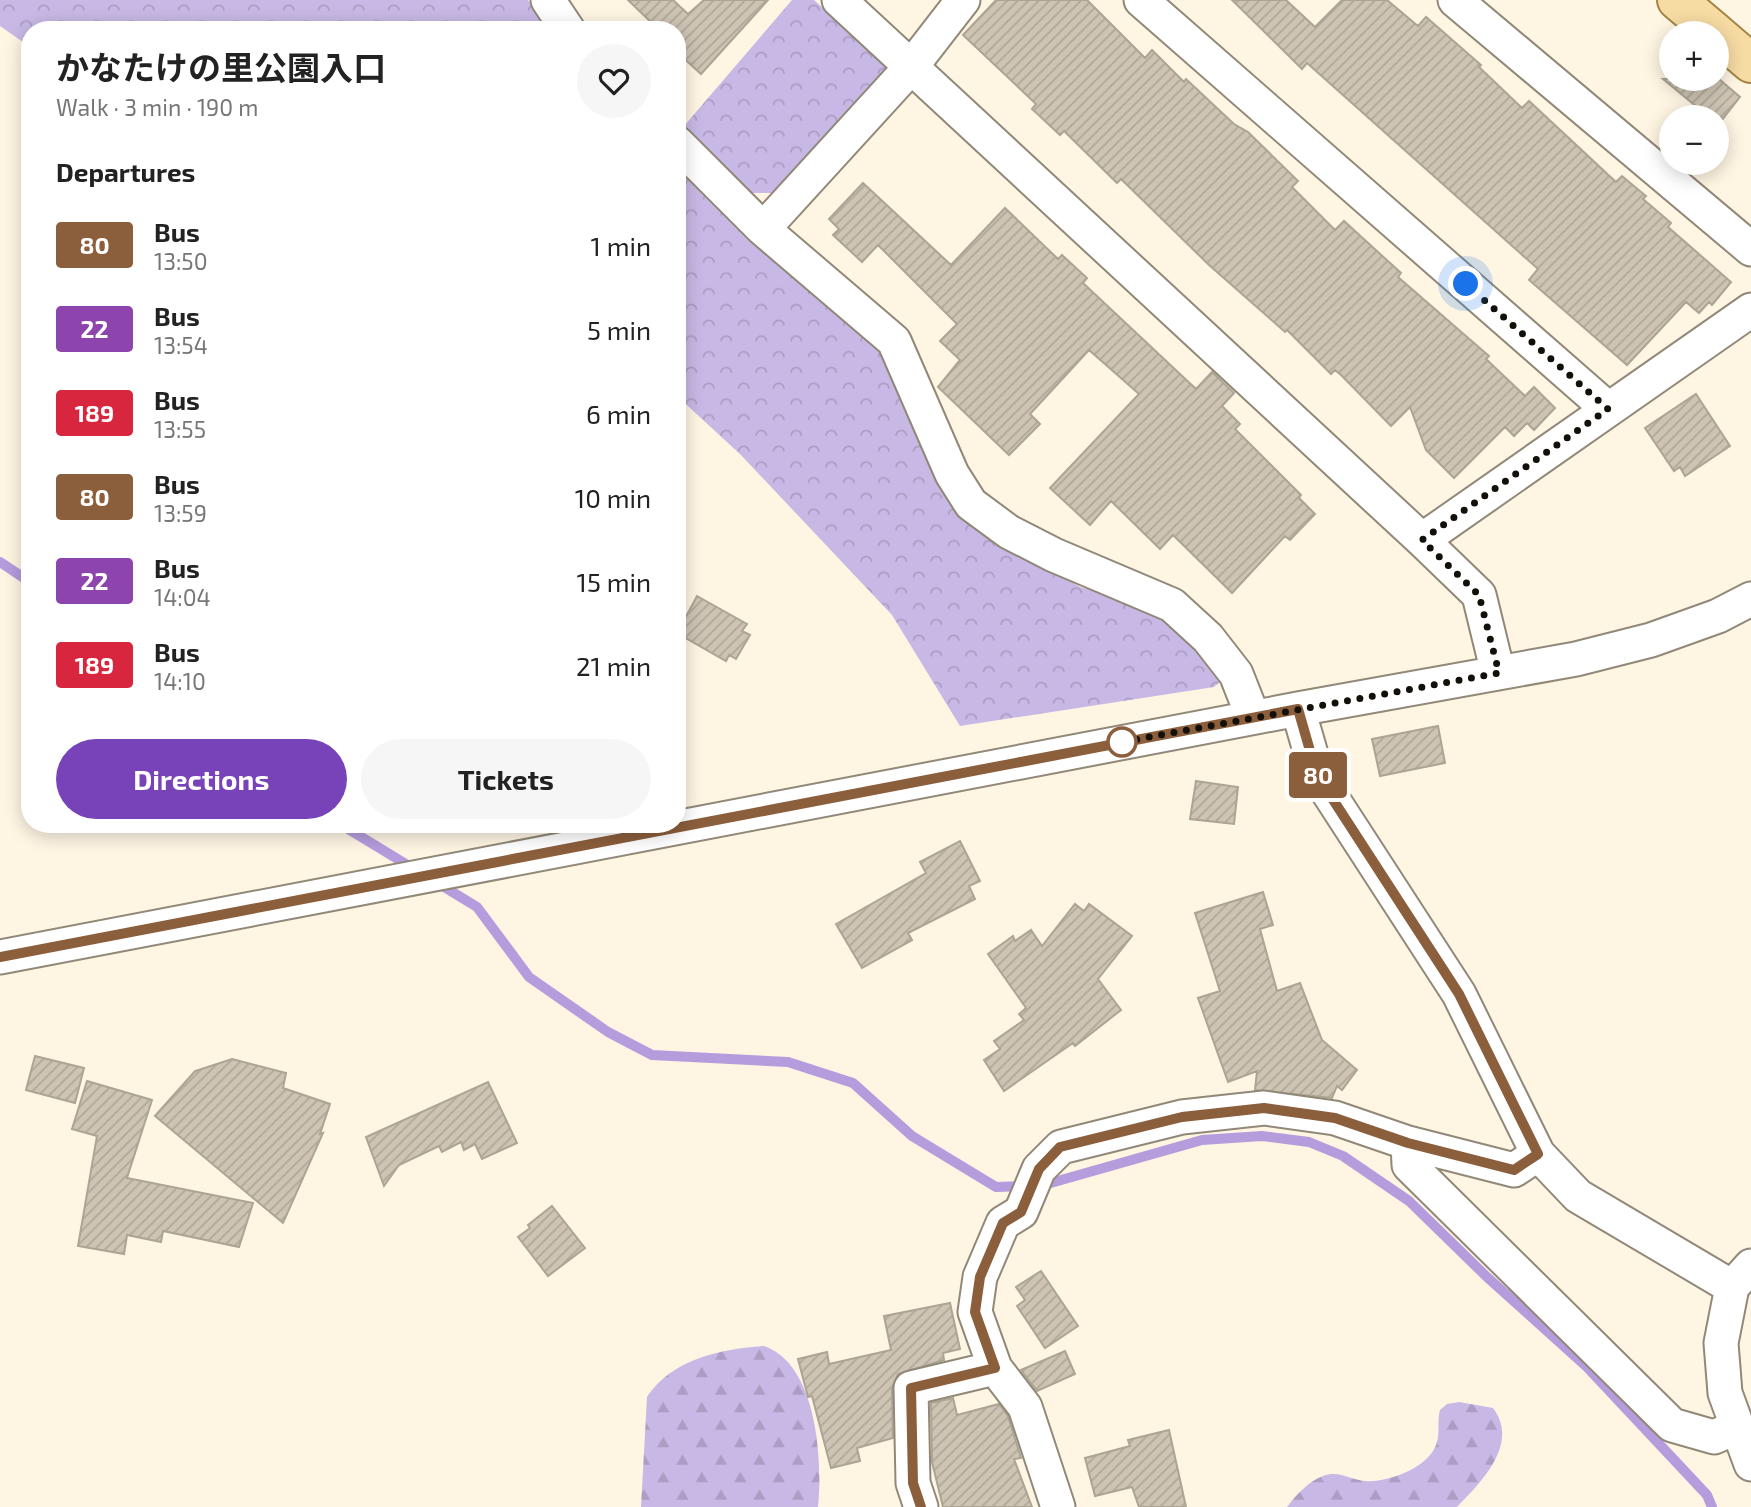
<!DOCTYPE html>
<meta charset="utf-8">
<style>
:root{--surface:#fff;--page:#f6f6f6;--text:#222;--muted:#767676;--accent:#7842b9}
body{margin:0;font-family:"Exo 2","Noto Sans JP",sans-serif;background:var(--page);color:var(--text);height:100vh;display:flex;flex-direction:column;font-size:26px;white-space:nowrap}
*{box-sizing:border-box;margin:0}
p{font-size:23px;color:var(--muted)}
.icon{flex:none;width:38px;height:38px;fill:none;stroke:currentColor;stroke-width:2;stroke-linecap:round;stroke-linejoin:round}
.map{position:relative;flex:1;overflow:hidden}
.side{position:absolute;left:21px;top:21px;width:665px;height:812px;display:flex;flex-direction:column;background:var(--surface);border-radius:28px;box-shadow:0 4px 18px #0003}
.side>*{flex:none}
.badge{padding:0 14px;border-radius:5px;font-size:24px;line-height:46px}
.tools{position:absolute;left:1659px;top:21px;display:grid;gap:14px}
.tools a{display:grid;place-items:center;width:70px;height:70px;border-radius:50%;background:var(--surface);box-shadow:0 4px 18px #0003;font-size:35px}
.you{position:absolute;width:35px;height:35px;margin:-18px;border:5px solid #fff;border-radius:50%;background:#1a73e8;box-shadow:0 0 0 10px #1a73e833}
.map>.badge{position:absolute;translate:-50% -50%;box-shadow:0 0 0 4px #fff}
h2{padding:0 35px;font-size:26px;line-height:63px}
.round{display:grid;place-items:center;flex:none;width:74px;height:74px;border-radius:37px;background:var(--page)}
.overview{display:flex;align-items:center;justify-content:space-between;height:119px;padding:0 35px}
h1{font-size:33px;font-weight:700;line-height:52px}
.primary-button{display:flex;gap:14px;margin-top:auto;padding:14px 35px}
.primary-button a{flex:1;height:80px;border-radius:42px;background:var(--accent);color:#fff;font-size:28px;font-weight:700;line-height:80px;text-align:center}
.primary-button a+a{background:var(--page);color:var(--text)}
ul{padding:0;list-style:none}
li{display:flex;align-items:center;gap:21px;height:84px;padding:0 35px}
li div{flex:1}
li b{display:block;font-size:26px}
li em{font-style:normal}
li .badge{min-width:77px;font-weight:700;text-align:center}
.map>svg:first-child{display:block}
</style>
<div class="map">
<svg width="1751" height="1507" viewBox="0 0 1751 1507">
<defs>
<pattern id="forest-firs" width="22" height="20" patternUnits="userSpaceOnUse" patternTransform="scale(1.75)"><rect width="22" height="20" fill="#c8b8e5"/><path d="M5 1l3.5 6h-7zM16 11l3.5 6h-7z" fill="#ab9dc3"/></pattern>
<pattern id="park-crowns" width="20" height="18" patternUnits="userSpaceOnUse" patternTransform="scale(1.75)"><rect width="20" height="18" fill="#c8b8e5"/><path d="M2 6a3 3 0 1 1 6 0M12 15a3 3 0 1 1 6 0" fill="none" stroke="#ab9dc3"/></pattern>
<pattern id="building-hatch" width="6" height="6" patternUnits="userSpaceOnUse" patternTransform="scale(1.75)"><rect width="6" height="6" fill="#cdc4b3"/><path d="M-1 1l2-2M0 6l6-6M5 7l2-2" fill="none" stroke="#afa799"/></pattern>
</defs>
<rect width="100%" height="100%" fill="#fef5e3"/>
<path fill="url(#forest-firs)" d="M 764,1346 C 817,1364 823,1460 818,1507 L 641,1507 L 647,1397 C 672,1359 720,1349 764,1346 Z
M 1459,1402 L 1493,1408 C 1520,1444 1481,1482 1457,1507 L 1287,1507 C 1296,1495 1309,1481 1323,1476 C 1338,1470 1351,1480 1365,1481 C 1388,1483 1431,1467 1437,1442 C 1440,1432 1437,1421 1440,1410 L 1447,1404 Z"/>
<path fill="url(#park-crowns)" d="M 0,0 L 528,0 L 549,30 L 30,30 L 30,47 L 0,26 Z
M 792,0 L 814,0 L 888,67 L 773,193 L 740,193 L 678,133 Z
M 677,155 L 883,346 L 968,520 L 1080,587 L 1167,612 L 1225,678 L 1214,687 L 960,726 L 892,615 L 740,454 L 677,396 Z"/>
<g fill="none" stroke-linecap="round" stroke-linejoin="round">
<path stroke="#b59cdd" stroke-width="10" d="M 0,562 L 30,582
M 340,824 L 414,869
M 436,882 L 477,907 L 529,977 L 608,1032 L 652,1055 L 788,1062 L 853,1083 L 912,1136 L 996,1187 L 1025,1186
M 1040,1186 L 1202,1140 L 1262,1136 L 1309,1142 L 1343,1156 L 1409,1201 L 1487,1277 L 1587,1367 L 1707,1495 L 1712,1507"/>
</g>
<path fill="url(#building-hatch)" stroke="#ada494" stroke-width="2" d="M 628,0 L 673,0 L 688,14 L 704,0 L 768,0 L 701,74 L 677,52 L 677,30 L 659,30 Z
M 996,0 L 1087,0 L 1145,58 L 1152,50 L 1184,82 L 1186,79 L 1234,124 L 1248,132 L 1298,181 L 1292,187 L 1335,230 L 1344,221 L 1401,273 L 1398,277 L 1489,356 L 1486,359 L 1525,396 L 1534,387 L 1555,408 L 1534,430 L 1527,423 L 1514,436 L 1505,427 L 1454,478 L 1426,450 L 1410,407 L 1391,426 L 1341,375 L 1335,370 L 1331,374 L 1287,330 L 1285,332 L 1209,265 L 1121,179 L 1117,183 L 1064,131 L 1060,135 L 1032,109 L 1036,104 L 963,35 Z
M 1232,0 L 1286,0 L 1315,27 L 1342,0 L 1387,0 L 1418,26 L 1426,17 L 1481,65 L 1479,67 L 1522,108 L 1529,101 L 1616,182 L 1622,176 L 1646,196 L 1643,199 L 1671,223 L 1668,227 L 1731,282 L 1712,305 L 1709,302 L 1699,313 L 1686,302 L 1627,365 L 1529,280 L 1538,269 L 1307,63 L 1302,69 Z
M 1663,79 L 1719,79 L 1740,97 L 1718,125 L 1717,117 L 1709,117 Z
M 863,183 L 951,265 L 1005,208 L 1058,259 L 1062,255 L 1087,278 L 1083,283 L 1196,389 L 1212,372 L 1234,393 L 1222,406 L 1240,424 L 1235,429 L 1301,495 L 1299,498 L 1315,514 L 1290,540 L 1285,536 L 1232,593 L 1173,535 L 1160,549 L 1111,501 L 1090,525 L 1050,488 L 1139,394 L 1089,350 L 1030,414 L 1040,424 L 1009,455 L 938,387 L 960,360 L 940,341 L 957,324 L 878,245 L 862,262 L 833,235 L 839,229 L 829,219 Z
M 1696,394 L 1730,446 L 1685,476 L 1680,467 L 1674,471 L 1645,428 Z
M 697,596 L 747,624 L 742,631 L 750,635 L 736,659 L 729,655 L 726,661 L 677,633 Z
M 1438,726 L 1445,763 L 1380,776 L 1372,739 Z
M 1196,781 L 1238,787 L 1234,824 L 1190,819 Z
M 960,841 L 980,881 L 969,886 L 975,899 L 908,933 L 912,940 L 862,968 L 836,924 L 926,873 L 920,862 Z
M 1263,892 L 1273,925 L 1260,929 L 1277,991 L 1300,983 L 1322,1040 L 1357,1070 L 1342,1090 L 1337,1086 L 1332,1098 L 1255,1090 L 1257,1071 L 1228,1082 L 1198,998 L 1220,991 L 1195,913 Z
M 1075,904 L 1084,911 L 1089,904 L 1132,936 L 1098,979 L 1121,1010 L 1075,1046 L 1073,1043 L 1004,1091 L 984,1060 L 1000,1049 L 994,1041 L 1024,1020 L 1019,1014 L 1026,1008 L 988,954 L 1013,936 L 1015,941 L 1031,930 L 1042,946 Z
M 35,1056 L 84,1068 L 75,1103 L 26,1090 Z
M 232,1059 L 286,1073 L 283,1088 L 330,1104 L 320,1134 L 323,1133 L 283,1223 L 155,1116 L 195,1071 Z
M 87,1081 L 152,1100 L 127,1178 L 253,1203 L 239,1247 L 163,1231 L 161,1242 L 127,1235 L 124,1254 L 78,1246 L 97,1136 L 72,1129 Z
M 488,1082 L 517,1143 L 482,1159 L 475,1144 L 464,1150 L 461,1142 L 442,1152 L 439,1146 L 399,1165 L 384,1186 L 366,1137 Z
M 552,1206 L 585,1248 L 548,1276 L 518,1237 L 530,1228 L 528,1225 Z
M 1041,1271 L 1078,1326 L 1045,1348 L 1017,1306 L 1025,1300 L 1016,1287 Z
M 950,1303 L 960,1349 L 943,1353 L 944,1360 L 898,1374 L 892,1388 L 893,1438 L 857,1448 L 860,1461 L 831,1468 L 812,1396 L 808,1397 L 798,1359 L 827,1352 L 829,1364 L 891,1350 L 884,1316 Z
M 1065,1351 L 1075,1374 L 1037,1391 L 1021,1370 Z
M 953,1398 L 957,1415 L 999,1404 L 1008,1416 L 1021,1458 L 1014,1459 L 1032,1507 L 943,1507 L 932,1462 L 931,1403 Z
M 1169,1430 L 1186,1507 L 1139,1507 L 1132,1487 L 1095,1496 L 1085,1458 L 1130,1446 L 1128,1440 Z"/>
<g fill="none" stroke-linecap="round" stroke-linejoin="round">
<defs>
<path id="minor" d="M 548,0 L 568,30
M 839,0 L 1422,540 L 1751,310
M 1141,0 L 1608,409
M 1455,0 L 1751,249
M 677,143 L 763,229 L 894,341 L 952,474 L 971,504 L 1009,532 L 1054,555 L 1172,605 L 1208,638 L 1236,674 L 1253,717
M 763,229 L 911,67 L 963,0
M 1422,540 L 1479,595 L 1498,673
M 1298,709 L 1317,775 L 1459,994 L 1538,1154 L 1578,1196 L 1732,1287
M 0,957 L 1298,709 L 1576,659 L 1651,640 L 1718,616 L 1751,599
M 1408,1143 L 1409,1165 L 1672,1425 L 1714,1437 L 1737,1427
M 1751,1266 L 1732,1287 L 1721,1343 L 1725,1393 L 1751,1464
M 921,1507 L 913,1483 L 911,1388 L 995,1368
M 1058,1507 L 1025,1407 L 995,1368 L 975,1312 L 980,1277 L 1003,1223 L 1021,1212 L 1039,1169 L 1061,1147 L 1182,1117 L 1264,1108 L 1335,1118 L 1408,1143 L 1514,1170 L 1538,1154"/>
<path id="major" d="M 1677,0 L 1716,33
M 1717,34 L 1751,63"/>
</defs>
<use href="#minor" stroke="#918878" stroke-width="37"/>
<use href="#major" stroke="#a38445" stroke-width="42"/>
<use href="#minor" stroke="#fff" stroke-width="33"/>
<use href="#major" stroke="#f6dba3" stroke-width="38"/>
</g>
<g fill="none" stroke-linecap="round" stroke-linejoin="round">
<defs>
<path id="line" d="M 0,957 L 1298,709 L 1317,775 L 1459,994 L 1538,1154 L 1514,1170 L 1408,1143 L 1335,1118 L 1264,1108 L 1182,1117 L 1060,1147 L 1039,1169 L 1021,1212 L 1003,1223 L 980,1277 L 975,1312 L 995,1368 L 911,1388 L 913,1483 L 921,1507"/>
</defs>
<use href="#line" stroke="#fff" stroke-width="16"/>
<use href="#line" stroke="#8b5e3c" stroke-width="10"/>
<path stroke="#13100a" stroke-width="7" stroke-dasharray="0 12.6" d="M 1122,742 L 1117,743 L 1499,673 L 1479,595 L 1422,540 L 1608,409 L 1466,284"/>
</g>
<circle fill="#fff" stroke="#8b5e3c" stroke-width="3.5" cx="1122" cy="742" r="14"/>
</svg>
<div class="tools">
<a>+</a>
<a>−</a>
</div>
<div class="you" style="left:1466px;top:284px"></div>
<b class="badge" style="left:1318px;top:775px;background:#8b5e3c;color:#fff">80</b>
<section class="side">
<div class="overview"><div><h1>かなたけの里公園入口</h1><p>Walk · 3 min · 190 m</p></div><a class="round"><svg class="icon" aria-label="heart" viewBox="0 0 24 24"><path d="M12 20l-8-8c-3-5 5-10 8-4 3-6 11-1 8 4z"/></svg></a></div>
<h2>Departures</h2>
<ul>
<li><span class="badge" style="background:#8b5e3c;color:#fff">80</span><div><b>Bus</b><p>13:50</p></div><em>1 min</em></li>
<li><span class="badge" style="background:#8e44ad;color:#fff">22</span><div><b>Bus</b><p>13:54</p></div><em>5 min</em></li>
<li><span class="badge" style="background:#d7263d;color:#fff">189</span><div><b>Bus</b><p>13:55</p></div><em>6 min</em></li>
<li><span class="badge" style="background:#8b5e3c;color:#fff">80</span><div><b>Bus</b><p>13:59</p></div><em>10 min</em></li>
<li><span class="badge" style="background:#8e44ad;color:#fff">22</span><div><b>Bus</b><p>14:04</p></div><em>15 min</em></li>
<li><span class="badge" style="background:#d7263d;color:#fff">189</span><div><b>Bus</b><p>14:10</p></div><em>21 min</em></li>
</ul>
<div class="primary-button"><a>Directions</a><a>Tickets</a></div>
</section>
</div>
